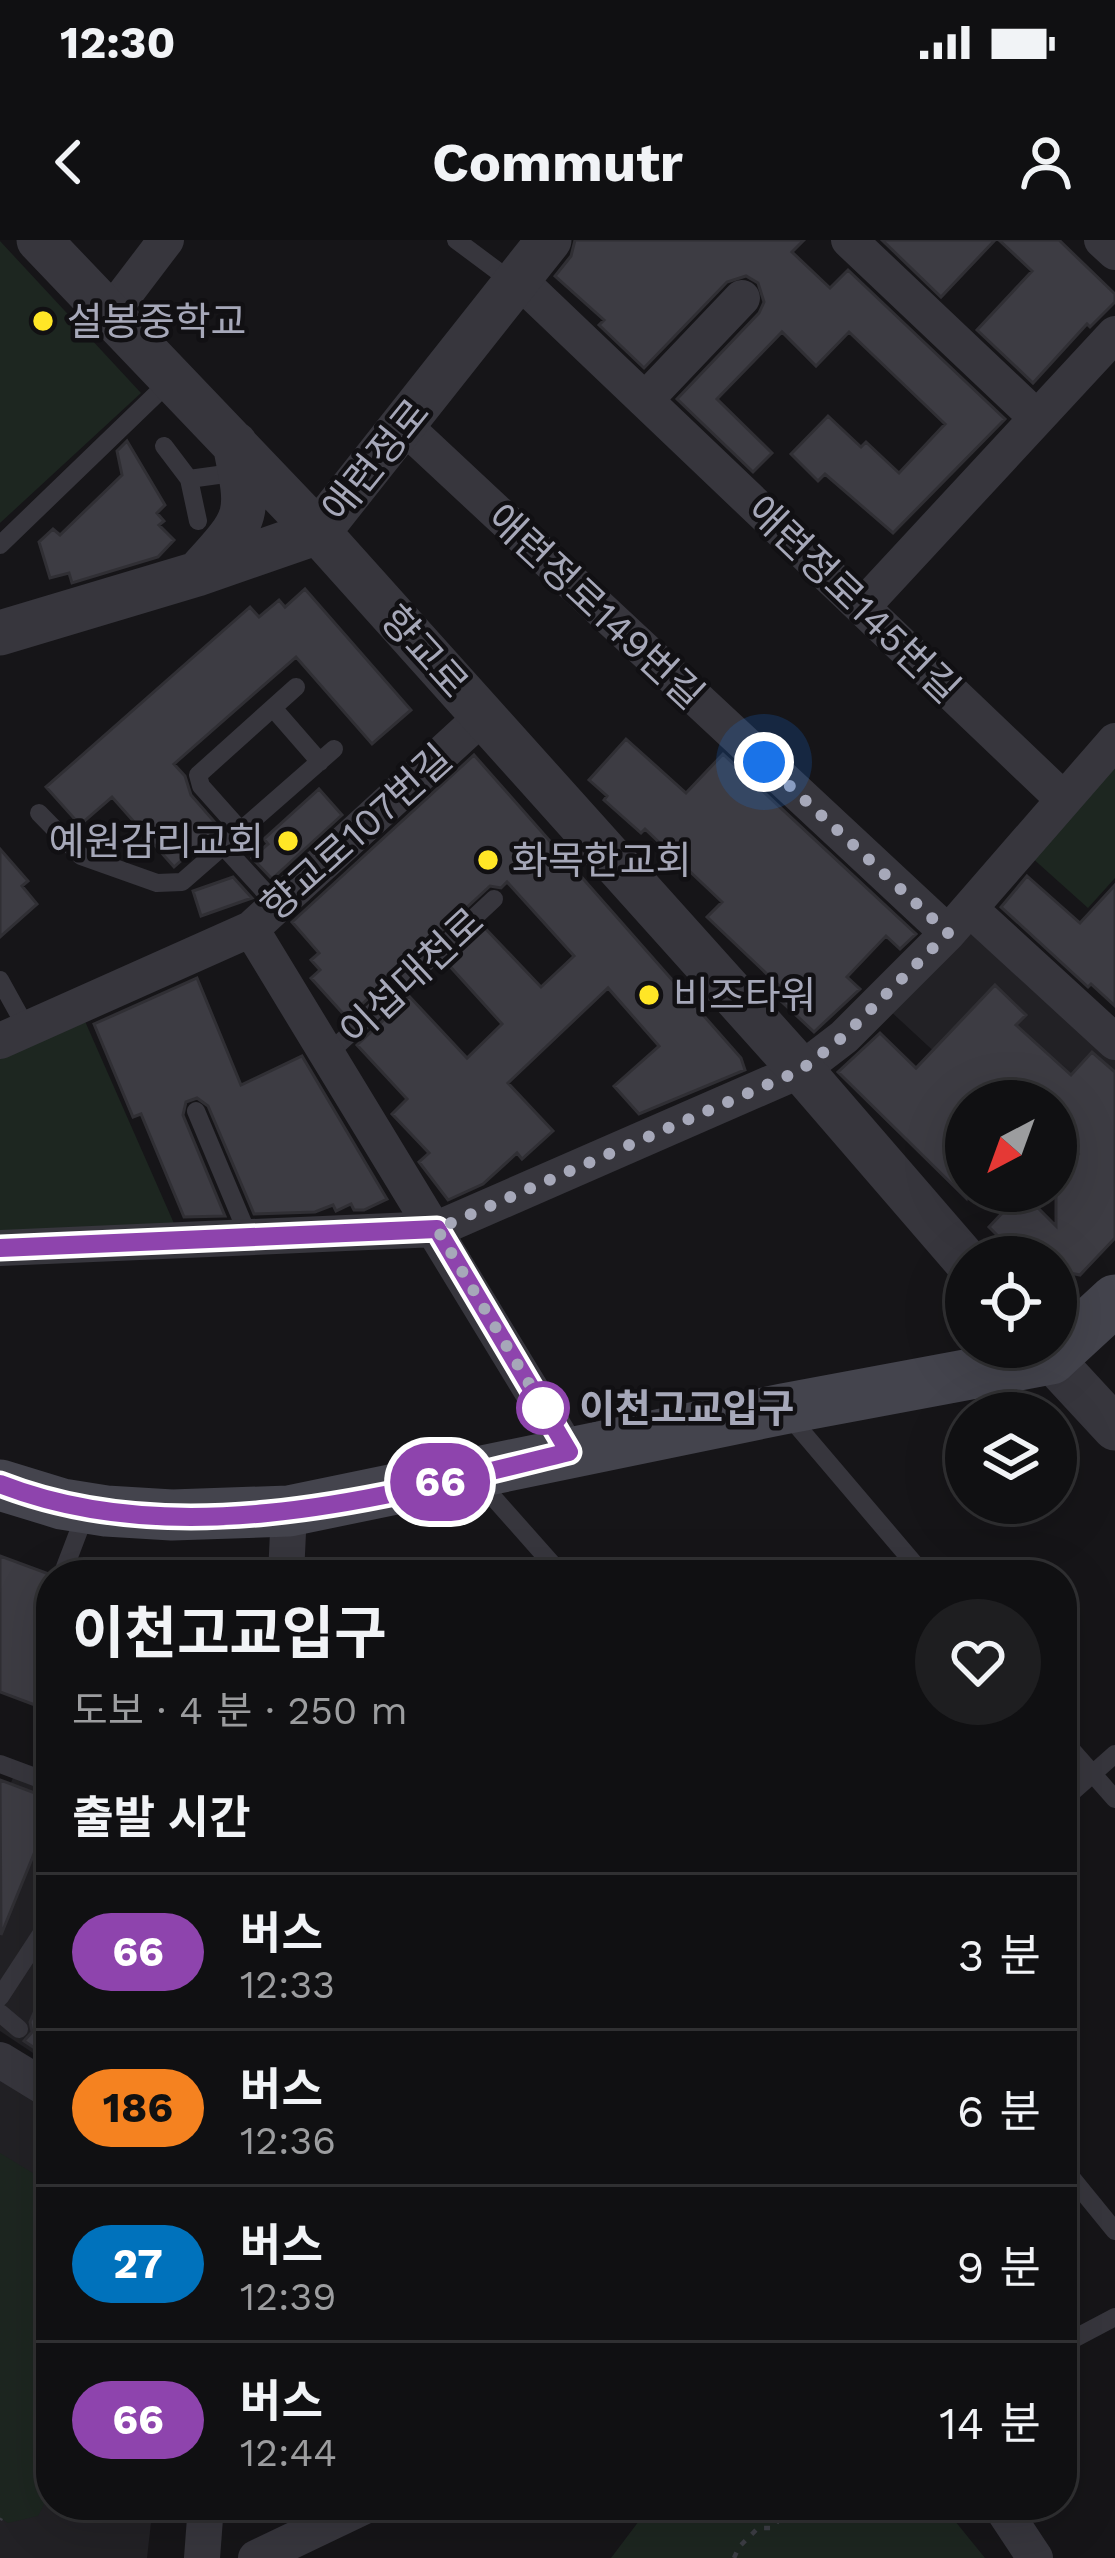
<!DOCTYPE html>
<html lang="ko">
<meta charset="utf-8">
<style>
:root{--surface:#101012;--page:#1e1e20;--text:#f1f3f6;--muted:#9c9d9f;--line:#303032}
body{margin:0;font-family:"Work Sans","Noto Sans KR",sans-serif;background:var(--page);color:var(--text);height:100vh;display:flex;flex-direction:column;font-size:45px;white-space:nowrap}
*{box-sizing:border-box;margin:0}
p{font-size:39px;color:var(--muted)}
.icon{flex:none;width:66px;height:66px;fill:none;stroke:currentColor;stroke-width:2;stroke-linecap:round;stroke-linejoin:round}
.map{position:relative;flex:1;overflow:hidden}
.details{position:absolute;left:36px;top:1320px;width:1041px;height:960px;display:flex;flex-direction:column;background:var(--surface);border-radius:48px;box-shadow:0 12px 48px #0002,0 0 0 3px var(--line)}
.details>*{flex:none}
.badge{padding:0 24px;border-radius:39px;font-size:42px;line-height:78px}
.needle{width:78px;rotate:221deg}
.controls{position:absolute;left:945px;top:840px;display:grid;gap:24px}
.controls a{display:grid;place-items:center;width:132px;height:132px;border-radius:50%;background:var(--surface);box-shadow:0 12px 48px #0002,0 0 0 3px var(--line);font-size:60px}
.you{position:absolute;width:60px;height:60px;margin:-30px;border:9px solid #fff;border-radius:50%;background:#1a73e8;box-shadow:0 0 0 18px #1a73e833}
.map>.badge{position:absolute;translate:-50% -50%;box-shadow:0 0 0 6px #fff}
h2{padding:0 36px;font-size:45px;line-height:108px}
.round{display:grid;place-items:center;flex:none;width:126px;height:126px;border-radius:63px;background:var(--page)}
.headline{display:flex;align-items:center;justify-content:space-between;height:204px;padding:0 36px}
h1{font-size:57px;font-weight:700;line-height:90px}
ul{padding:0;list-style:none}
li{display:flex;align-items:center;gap:36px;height:156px;padding:0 36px;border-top:3px solid var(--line)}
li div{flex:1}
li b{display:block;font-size:45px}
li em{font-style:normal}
li .badge{min-width:132px;font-weight:700;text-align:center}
.status{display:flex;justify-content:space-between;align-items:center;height:84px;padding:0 60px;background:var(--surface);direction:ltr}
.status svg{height:33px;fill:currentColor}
header{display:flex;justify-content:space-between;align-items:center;height:156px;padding:0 36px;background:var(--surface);font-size:54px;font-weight:700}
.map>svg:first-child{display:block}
</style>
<div class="status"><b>12:30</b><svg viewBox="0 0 49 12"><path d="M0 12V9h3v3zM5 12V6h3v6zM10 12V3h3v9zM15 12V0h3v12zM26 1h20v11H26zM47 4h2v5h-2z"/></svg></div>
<header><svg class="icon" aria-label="back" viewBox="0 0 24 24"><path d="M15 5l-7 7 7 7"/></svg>Commutr<svg class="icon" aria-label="person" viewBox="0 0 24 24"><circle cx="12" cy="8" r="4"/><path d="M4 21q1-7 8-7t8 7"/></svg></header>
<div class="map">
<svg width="1115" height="2318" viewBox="0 0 1115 2318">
<rect width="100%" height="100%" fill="#161518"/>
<path fill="#222125" d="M 971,677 L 1115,811 L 1115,952 L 1063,904 L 1066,900 L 1056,890 L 1056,861 L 967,842 L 887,768 Z
M 14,1535 L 51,1550 L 51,1825 L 0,1791 L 0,1571 Z
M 0,1833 L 51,1867 L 51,2265 L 153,2265 L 147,2318 L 0,2318 Z"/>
<path fill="#1d2620" d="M 0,1 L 141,153 L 0,283 Z
M 1115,523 L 1115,638 L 1088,668 L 1030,616 Z
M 84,779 L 176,988 L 0,1001 L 0,819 Z
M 0,1913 L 51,1944 L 51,2251 L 38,2276 L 8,2283 L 0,2278 Z
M 651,2265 L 942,2265 L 985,2318 L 611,2318 Z"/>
<path fill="#3d3c43" stroke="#302f34" stroke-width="3" d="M 575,0 L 804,0 L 792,12 L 830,48 L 848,30 L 1005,179 L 893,293 L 825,234 L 818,241 L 791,214 L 828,176 L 861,207 L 866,202 L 899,233 L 945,184 L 849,92 L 816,126 L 782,92 L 717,159 L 772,213 L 753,232 L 677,159 L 759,73 L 764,62 L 758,43 L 746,36 L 727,42 L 644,128 L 599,85 L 604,80 L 555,36 L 571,16 Z
M 882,0 L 995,0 L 941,57 Z
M 999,0 L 1059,0 L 1115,54 L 1115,62 L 1090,87 L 1087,84 L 1033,143 L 977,90 L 1032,31 Z
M 127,201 L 165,265 L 157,273 L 164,281 L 159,285 L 174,300 L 158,317 L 72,343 L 69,333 L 50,338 L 39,302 L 53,289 L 60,295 L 122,235 L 117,211 Z
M 305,349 L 411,470 L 372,504 L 296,417 L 174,524 L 185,536 L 191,555 L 219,587 L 174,627 L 112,557 L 80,585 L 46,547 L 250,367 L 259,377 L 279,360 L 285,367 Z
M 626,499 L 686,553 L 723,514 L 916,694 L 900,709 L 886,696 L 847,737 L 860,749 L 814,792 L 782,762 L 789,755 L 707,677 L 722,662 L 645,589 L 641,593 L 604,560 L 607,556 L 589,540 Z
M 474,515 L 741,818 L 745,830 L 639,874 L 614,846 L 659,806 L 608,748 L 508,843 L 553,891 L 522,919 L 517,913 L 483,944 L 448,960 L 419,922 L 429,913 L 392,874 L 407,859 L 357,805 L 409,756 L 467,818 L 502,784 L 446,722 L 484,687 L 541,747 L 574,716 L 507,642 L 501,648 L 490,646 L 347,778 L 311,738 L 320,730 L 311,720 L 319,713 L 292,682 Z
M 319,549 L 342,575 L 272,639 L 252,618 L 268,604 L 264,599 Z
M 0,609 L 28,641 L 22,646 L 37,664 L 0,697 Z
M 1027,636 L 1080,683 L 1115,645 L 1115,766 L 1091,744 L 1088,747 L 1001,667 Z
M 233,637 L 252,658 L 201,676 L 193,651 Z
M 197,738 L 241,845 L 302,816 L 387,959 L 364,970 L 354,970 L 351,964 L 336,971 L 333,965 L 315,972 L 254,974 L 208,866 L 197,858 L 186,862 L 183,875 L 225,976 L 184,977 L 141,874 L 133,877 L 94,784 Z
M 995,745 L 1026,775 L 1016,785 L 1071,835 L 1092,812 L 1115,832 L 1115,998 L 1080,1035 L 1056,1030 L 1056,1017 L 1019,1017 L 989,987 L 1022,952 L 1056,986 L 1056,938 L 1078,914 L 1067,904 L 1073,897 L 1056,881 L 1056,861 L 966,861 L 966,958 L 838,832 L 880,793 L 916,828 Z
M 0,1316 L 49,1334 L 51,1471 L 0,1452 Z
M 0,1540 L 51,1559 L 51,1572 L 1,1695 Z
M 51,1734 L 51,1819 L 24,1801 L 32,1792 L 30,1782 Z"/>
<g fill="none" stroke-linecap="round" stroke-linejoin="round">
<path stroke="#3c3d44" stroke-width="4.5" stroke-dasharray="6 9" stroke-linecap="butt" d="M 0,2280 L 1,2278
M 734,2318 L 739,2307 L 758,2288 L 773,2288 L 789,2265"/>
<path stroke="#37363d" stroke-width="18" d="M 456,0 L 515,44
M 164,206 L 189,239 L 198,281
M 189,239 L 240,232
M 0,305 L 172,139
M 273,468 L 320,522
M 39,573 L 81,616 L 157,643 L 182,642 L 334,509
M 242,592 L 201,546 L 198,535 L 296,447
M 224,607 L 277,665
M 0,740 L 27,789
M 328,814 L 494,659
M 196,871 L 248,995
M 787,1174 L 924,1335
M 477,1239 L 562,1335
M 62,1335 L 86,1272
M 1062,1499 L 1115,1559
M 0,1524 L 51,1543
M 1062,1561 L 1115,1514
M 0,1757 L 51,1679
M 0,1773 L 19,1789
M 1062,1926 L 1115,1991
M 1062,2105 L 1115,2077"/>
<path stroke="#37363d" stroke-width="36" d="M 849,0 L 1037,178
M 1102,0 L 1115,12
M 519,40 L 1062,558
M 109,75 L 166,0
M 645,160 L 742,58
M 403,185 L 948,693
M 862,367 L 1115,94
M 970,669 L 1115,802
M 251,689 L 569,1212
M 0,801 L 251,689 L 483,476
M 0,1008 L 437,989 L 801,830 L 844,797 L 948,693 L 1115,501
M 286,1335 L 289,1271
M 0,1820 L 51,1851
M 1000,2265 L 1035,2318
M 202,2318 L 206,2265
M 256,2318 L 367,2265"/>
<path stroke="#37363d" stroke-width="45" d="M 39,0 L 318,292 L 801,830 L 966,1021
M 202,329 C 251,276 249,274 235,204
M 0,393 L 197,334 L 318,292 L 549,0
M 1040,1107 L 1115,1188"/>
<path stroke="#44444d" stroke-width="51" d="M 0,1245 L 62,1264 L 106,1271 L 172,1275 L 289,1271 L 783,1169 L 1051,1119 L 1115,1060"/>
</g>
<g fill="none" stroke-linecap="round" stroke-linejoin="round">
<defs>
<path id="line" d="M 0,1008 L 437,989 L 569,1212 C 389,1256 181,1315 0,1244"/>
</defs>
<use href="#line" stroke="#fff" stroke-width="27"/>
<use href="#line" stroke="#8e44ad" stroke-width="18"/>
<path stroke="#a6a8b9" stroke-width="12" stroke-dasharray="0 21.6" d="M 543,1168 L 547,1174 L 437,989 L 801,830 L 844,796 L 948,693 L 764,522"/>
</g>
<g fill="#ffe626" stroke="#111013" stroke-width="4.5">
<circle cx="43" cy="81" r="12"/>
<circle cx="288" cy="601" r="12"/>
<circle cx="488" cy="620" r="12"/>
<circle cx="649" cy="755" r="12"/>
</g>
<circle fill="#fff" stroke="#8e44ad" stroke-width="6" cx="543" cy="1168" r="24"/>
<g text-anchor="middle" stroke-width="9" stroke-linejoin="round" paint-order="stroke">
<g font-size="39" fill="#a6a8b9" stroke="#111013" text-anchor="start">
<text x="67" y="95">설봉중학교</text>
<text x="264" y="615" text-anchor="end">예원감리교회</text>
<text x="512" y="634">화목한교회</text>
<text x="673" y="769">비즈타워</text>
</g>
<g font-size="39" fill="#a6a8b9" stroke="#111013">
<text transform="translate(375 220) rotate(-51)" y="14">애련정로</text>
<text transform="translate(854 359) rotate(44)" y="14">애련정로145번길</text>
<text transform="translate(596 366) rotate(43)" y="14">애련정로149번길</text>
<text transform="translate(425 411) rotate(48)" y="14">향교로</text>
<text transform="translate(356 592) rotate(-42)" y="14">향교로107번길</text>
<text transform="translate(411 736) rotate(-43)" y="14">이섭대천로</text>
</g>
<g font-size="39" font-weight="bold" fill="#a6a8b9" stroke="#111013" text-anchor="start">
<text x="579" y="1182">이천고교입구</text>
</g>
</g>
</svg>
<div class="controls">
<a><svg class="needle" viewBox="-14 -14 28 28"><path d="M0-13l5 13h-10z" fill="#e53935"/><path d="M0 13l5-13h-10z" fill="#9c9d9f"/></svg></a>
<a><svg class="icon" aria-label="locate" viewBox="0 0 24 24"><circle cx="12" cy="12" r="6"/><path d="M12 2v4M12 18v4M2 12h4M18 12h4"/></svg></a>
<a><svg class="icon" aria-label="layers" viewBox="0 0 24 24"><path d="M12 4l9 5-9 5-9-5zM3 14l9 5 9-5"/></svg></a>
</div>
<div class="you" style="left:764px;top:522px"></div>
<b class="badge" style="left:440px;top:1242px;background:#8e44ad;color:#fff">66</b>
<section class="details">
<div class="headline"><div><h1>이천고교입구</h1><p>도보 · 4 분 · 250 m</p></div><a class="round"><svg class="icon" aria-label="heart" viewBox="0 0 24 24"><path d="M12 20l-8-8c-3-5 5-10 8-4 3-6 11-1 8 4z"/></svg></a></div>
<h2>출발 시간</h2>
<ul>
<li><span class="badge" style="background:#8e44ad;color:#fff">66</span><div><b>버스</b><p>12:33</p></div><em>3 분</em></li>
<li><span class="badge" style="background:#f58220;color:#111">186</span><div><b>버스</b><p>12:36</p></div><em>6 분</em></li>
<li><span class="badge" style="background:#0072bc;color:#fff">27</span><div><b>버스</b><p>12:39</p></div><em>9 분</em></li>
<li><span class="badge" style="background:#8e44ad;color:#fff">66</span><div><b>버스</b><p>12:44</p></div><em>14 분</em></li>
</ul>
</section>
</div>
